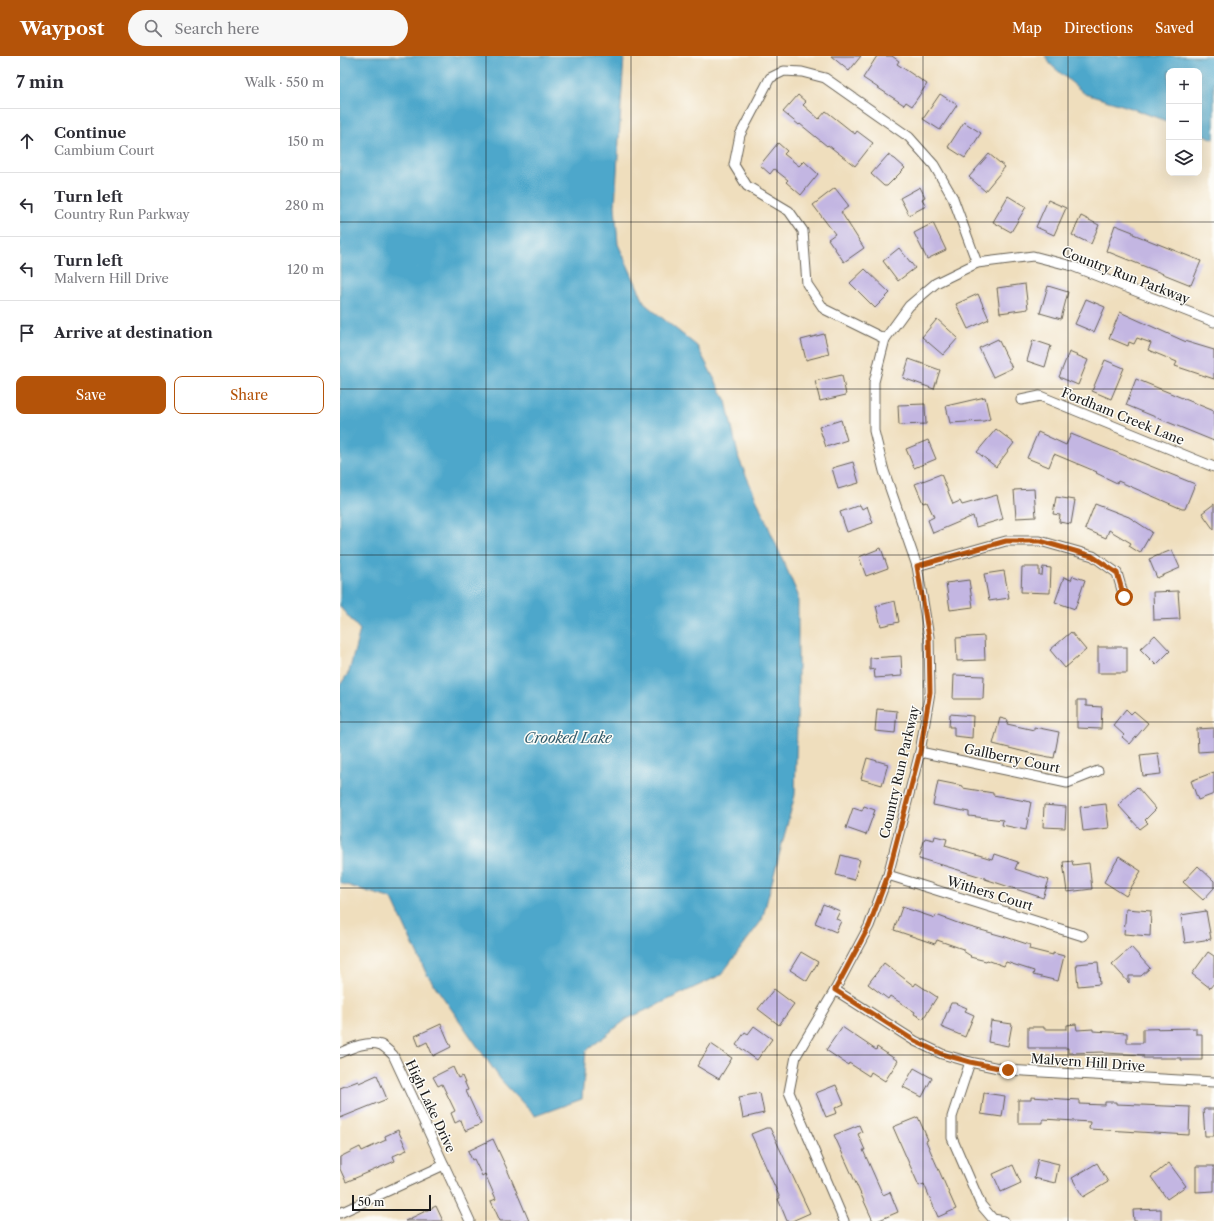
<!DOCTYPE html>
<html lang="en">
<head>
<meta charset="utf-8">
<style>
	:root { --surface:#fff; --page:#f7f7f7; --text:#2b2b33; --muted:#7c7c81; --line:#e1e1e2; --accent:#b45309 }
	body { margin:0; font-family:"Libre Caslon Text",serif; background:var(--page); color:var(--text) }
	.controls { position:absolute; right:12px; top:12px; display:grid; overflow:hidden; border-radius:8px; box-shadow:0 4px 16px #0002 }
	.controls button { width:36px; height:36px; display:grid; place-items:center; padding:0; border:0; border-bottom:1px solid var(--line); background:var(--surface); color:var(--text); font:20px sans-serif }
	.scale { position:absolute; left:12px; bottom:10px; width:79px; box-sizing:border-box; padding-left:4px; border:2px solid #1c1c1c; border-top:0; font-size:11px; line-height:14px; white-space:nowrap; color:#1c1c1c; -webkit-text-stroke:3px #fdfcf7; paint-order:stroke }
	.stop { position:absolute; width:12px; height:12px; margin:-9px; border:3px solid #b45309; border-radius:50%; background:#fff }
	.stop.end { background:#b45309; border-color:#fff; box-shadow:0 1px 4px #0008 }
	.list { margin:0; padding:0; list-style:none }
	h2 { display:flex; justify-content:space-between; align-items:center; height:52px; margin:0; padding:0 16px; font-size:17px }
	h2 small { font-size:13px; font-weight:400; color:var(--muted) }
	.list li { display:grid; grid-template-columns:26px 1fr auto; gap:12px; align-items:center; box-sizing:border-box; height:64px; padding:0 16px; border-top:1px solid var(--line) }
	.list b { display:block; font-size:15px; white-space:nowrap }
	.list p { margin:0; font-size:13px; white-space:nowrap; color:var(--muted) }
	.list em { font-size:13px; font-style:normal; color:var(--muted) }
	.actions { display:flex; gap:8px; padding:12px 16px }
	.actions a { flex:1; padding:9px 0; border:1px solid var(--accent); border-radius:8px; text-align:center; font-size:14px; color:var(--accent) }
	.actions .main { background:var(--accent); color:#fff }
	.icon { flex:none; width:22px; height:22px; fill:none; stroke:currentColor; stroke-width:2; stroke-linecap:round; stroke-linejoin:round }
	.map { position:relative; flex:none; width:874px; height:1165px; overflow:hidden }
	header { display:flex; align-items:center; gap:24px; box-sizing:border-box; height:56px; padding:0 20px; background:var(--accent); color:#fff }
	header strong { font-size:19px }
	nav { display:flex; gap:22px; margin-inline-start:auto; font-size:14px }
	.search { width:280px; height:36px; background:var(--page); display:flex; align-items:center; gap:10px; box-sizing:border-box; padding:0 14px; border-radius:22px; color:var(--muted); font-size:15px }
	main { display:flex }
	aside { flex:1; background:var(--surface) }
	.map>svg:first-child { display:block }
</style>
</head>
<body>
<header>
<strong>Waypost</strong>
<div class="search"><svg class="icon" aria-label="search" viewBox="0 0 24 24"><circle cx="10" cy="10" r="6"/><path d="M15 15l6 6"/></svg>Search here</div>
<nav><a>Map</a><a>Directions</a><a>Saved</a></nav>
</header>
<main>
<aside>
<h2>7 min<small>Walk · 550 m</small></h2>
<ul class="list">
<li><svg class="icon" aria-label="ahead" viewBox="0 0 24 24"><path d="M12 20V5M6 11l6-6 6 6"/></svg><div><b>Continue</b><p>Cambium Court</p></div><em>150 m</em></li>
<li><svg class="icon" aria-label="left" viewBox="0 0 24 24"><path d="M17 20v-9H6M10 6l-5 5 5 5"/></svg><div><b>Turn left</b><p>Country Run Parkway</p></div><em>280 m</em></li>
<li><svg class="icon" aria-label="left" viewBox="0 0 24 24"><path d="M17 20v-9H6M10 6l-5 5 5 5"/></svg><div><b>Turn left</b><p>Malvern Hill Drive</p></div><em>120 m</em></li>
<li><svg class="icon" aria-label="arrive" viewBox="0 0 24 24"><path d="M6 21V4h12l-3 4 3 4H6"/></svg><div><b>Arrive at destination</b></div></li>
</ul>
<div class="actions"><a class="main">Save</a><a>Share</a></div>
</aside>
<div class="map">
<svg width="874" height="1165" viewBox="0 0 874 1165">
	<rect width="100%" height="100%" fill="#fdfcf7"/>
	<filter id="ink" filterUnits="userSpaceOnUse"><feTurbulence type="fractalNoise" baseFrequency=".025" numOctaves="2"/><feDisplacementMap in="SourceGraphic" scale="8" xChannelSelector="R" yChannelSelector="G"/><feConvolveMatrix kernelMatrix="1 2 1 2 8 2 1 2 1" color-interpolation-filters="sRGB"/></filter>
	<filter id="wash" filterUnits="userSpaceOnUse"><feTurbulence type="fractalNoise" baseFrequency=".012" numOctaves="4" result="noise"/><feDisplacementMap in="SourceGraphic" scale="16" xChannelSelector="R" yChannelSelector="G"/><feGaussianBlur stdDeviation="0.9" result="paint"/><feColorMatrix in="noise" values="0 0 0 0 0 0 0 0 0 0 0 0 0 0 0 0 0 1.4 0 .05"/><feComposite in="paint" operator="in"/></filter>
	<g filter="url(#wash)">
		<rect width="100%" height="100%" fill="#efdebd"/>
		<g fill="#4da7cb" stroke="#346274">
			<path d="M0,0H284L275,150L278,188L305,248L357,290L386,345L399,403L458,539V633L455,739L422,864L381,919L287,963L246,995L242,1043L195,1060L161,1024L86,917L52,843L0,827V629L9,616L20,574L0,551Z"/>
			<path d="M705,0H874V83L859,77V15H829V66L785,50L745,38L711,9Z"/>
		</g>
		<g id="blocks">
			<g fill="#c3b6e2">
				<path d="M491,0H521L509,15Z"/>
				<path d="M537,0H552L559,5L557,8L587,28L572,50L566,46L564,49L523,22Z"/>
				<path d="M600,38L617,49L600,74L583,63Z"/>
				<path d="M458,39L466,46L463,49L479,63L486,55L515,78L517,75L533,87L515,110L488,89L487,90L460,68L459,69L443,56Z"/>
				<path d="M624,66L641,77L625,102L608,91Z"/>
				<path d="M438,87L447,95L444,98L459,110L464,105L478,118L461,139L446,126L448,124L434,113L430,118L420,109Z"/>
				<path d="M649,98L665,111L645,135L629,121Z"/>
				<path d="M548,99L555,103L565,112L547,130H544L531,118Z"/>
				<path d="M580,131L585,141L582,143L586,150L569,159L560,142Z"/>
				<path d="M495,132L509,150L501,156L524,192L504,206L488,183L495,178L473,149Z"/>
				<path d="M668,140L686,151L671,176L653,166Z"/>
				<path d="M708,144L726,152L714,179L696,171Z"/>
				<path d="M741,160L759,169L751,188L732,179Z"/>
				<path d="M593,167L606,194L587,203L574,177Z"/>
				<path d="M775,169L793,176V178L861,205L851,229L766,195Z"/>
				<path d="M559,192L575,212L558,225L543,205Z"/>
				<path d="M525,213L550,237L535,252L510,227Z"/>
				<path d="M685,228L688,253L660,257L657,232Z"/>
				<path d="M708,230L728,236L721,263L700,257Z"/>
				<path d="M638,238L649,263L628,273L616,248Z"/>
				<path d="M746,243L765,251L754,276L735,268Z"/>
				<path d="M780,256L844,285L874,294V323L835,310L837,306L808,294L811,287L797,282L794,288L789,286L788,290L769,282Z"/>
				<path d="M597,263L618,282L603,299L582,281Z"/>
				<path d="M484,278L489,298L466,304L461,284Z"/>
				<path d="M658,283L672,312L653,321L639,292Z"/>
				<path d="M693,284L711,290L705,311L687,305Z"/>
				<path d="M729,296L748,304L738,329L719,321Z"/>
				<path d="M569,303L600,314L594,333L563,322Z"/>
				<path d="M765,304L784,312L771,343L752,335Z"/>
				<path d="M502,319L506,339L480,345L475,325Z"/>
				<path d="M796,323L874,355V385L786,349Z"/>
				<path d="M645,341L650,363L644,365L610,367L606,350Z"/>
				<path d="M585,348L586,368L559,369L558,349Z"/>
				<path d="M501,364L507,384L486,391L479,371Z"/>
				<path d="M656,373L674,387L656,411L637,396Z"/>
				<path d="M698,376L726,389L731,378L855,428L845,453H842L778,425L777,427L756,417L757,416L714,398L709,411L687,402Z"/>
				<path d="M588,384L596,403L574,412L566,393Z"/>
				<path d="M513,406L519,427L498,433L492,412Z"/>
				<path d="M601,418L613,448L620,445L622,449L657,439L663,463L636,471L633,460L593,477L588,464L594,461L587,446L583,447L575,428Z"/>
				<path d="M694,433L696,461L676,462L674,434Z"/>
				<path d="M716,441L735,444L731,468L719,466L720,459L713,458Z"/>
				<path d="M755,448L789,461L812,476L800,497L789,490L791,487L769,474L766,482L745,473Z"/>
				<path d="M874,448V474L862,457Z"/>
				<path d="M520,449L522,453L527,450L533,467L507,476L500,456Z"/>
				<path d="M541,492L548,512L526,520L519,501Z"/>
				<path d="M832,494L840,512L817,522L809,503Z"/>
				<path d="M682,511H699V519H702L703,511L711,512L710,537L681,536Z"/>
				<path d="M664,515L669,542L649,545L644,518Z"/>
				<path d="M733,520L745,524L735,553L715,546L724,521L731,524Z"/>
				<path d="M629,524L633,551L610,554L606,527Z"/>
				<path d="M838,535L840,563L814,564L813,536Z"/>
				<path d="M555,545L559,566L541,570L536,550Z"/>
				<path d="M731,576L746,594L725,612L710,594Z"/>
				<path d="M815,579L830,595L816,609L800,593Z"/>
				<path d="M644,580L645,604L617,605L616,582Z"/>
				<rect x="758" y="591" width="29" height="26"/>
				<path d="M561,600L562,620L535,622L534,613L530,614V602Z"/>
				<path d="M614,619L644,620L643,643H613Z"/>
				<path d="M737,644H746V650L762,651L761,673L737,672Z"/>
				<path d="M537,653L557,655L555,677L535,675Z"/>
				<path d="M786,653L791,658L794,655L808,667L790,688L782,681L784,679L773,669Z"/>
				<path d="M610,658L633,660L632,682L614,680V671H609Z"/>
				<path d="M660,662L668,664L667,668L694,674V671L719,676L714,702L689,697L653,688Z"/>
				<path d="M874,672V695L858,696L857,673Z"/>
				<path d="M818,697L821,718L803,720L800,699Z"/>
				<path d="M527,702L548,708L542,729L521,723Z"/>
				<path d="M874,716V738L858,744L851,725Z"/>
				<path d="M598,725L623,730V732L653,737V739L691,746L686,774L662,769L663,764L629,760V756L593,749Z"/>
				<path d="M797,731L816,753L805,764L808,767L800,773L778,749Z"/>
				<path d="M766,748L769,772L743,775L740,751Z"/>
				<path d="M704,749L726,751L725,772L703,771Z"/>
				<path d="M524,750L535,754L526,779L506,772L513,752L522,755Z"/>
				<path d="M595,780L607,783L605,790L652,804L654,798L678,806L675,813L709,824L703,842L645,823V822L579,802L585,782L594,784Z"/>
				<path d="M501,799L520,804L514,824L496,819Z"/>
				<path d="M779,801L801,815L786,840L764,826Z"/>
				<path d="M732,805L733,809L749,807L752,833L727,836L723,806Z"/>
				<path d="M858,810L874,825V832L863,844L843,826Z"/>
				<path d="M483,848L500,855L496,863L501,865L496,876L475,867Z"/>
				<path d="M562,851L595,862L596,859L623,869L666,881L690,889L689,893L713,899V897L724,900L718,925L693,919L694,915L666,906L664,910L647,904L646,905L630,901L631,900L623,895V893L597,884L595,888L554,874Z"/>
				<path d="M786,853L811,855L810,880L784,878Z"/>
				<path d="M866,855L871,883L845,887L841,859Z"/>
				<path d="M791,891L810,912L801,920H789V927L772,908Z"/>
				<path d="M461,896L478,906L467,925L450,914Z"/>
				<path d="M868,896L874,900V927L870,932L852,918Z"/>
				<path d="M758,906L760,928L738,930L736,908Z"/>
				<path d="M544,907L574,930L576,927L597,941L583,963L574,958L575,956L550,940L548,943L528,928Z"/>
				<path d="M434,933L454,948L439,969L418,953Z"/>
				<path d="M611,947H615L627,952L625,955L634,959L625,981L601,971Z"/>
				<path d="M651,965L672,968L668,990L648,986Z"/>
				<path d="M101,968L111,991L93,1000L87,986L79,990L75,980Z"/>
				<path d="M736,968L737,974L753,973V975L787,977V987H803V973L856,972V978H862V1004H841V1002H803V999L764,997V996L728,997V992H688V971H704V973H727V969Z"/>
				<path d="M414,970L432,983L417,1004L396,989L405,976L408,978Z"/>
				<path d="M502,971L536,994L537,991L558,1005L545,1025L531,1016L529,1020L509,1007L508,1009L486,994Z"/>
				<path d="M371,988L392,1002L379,1023L357,1010Z"/>
				<path d="M113,1011L118,1022L122,1020L128,1034L126,1035L141,1068L125,1075L121,1064L115,1067L111,1057L115,1055L102,1028L98,1030L93,1021Z"/>
				<path d="M574,1012L592,1022L582,1041L563,1031Z"/>
				<path d="M37,1019L47,1043L0,1062V1032L18,1025L19,1027Z"/>
				<path d="M496,1029L504,1048L495,1052L497,1057L486,1061L476,1037Z"/>
				<path d="M420,1037L424,1057L403,1062L399,1041Z"/>
				<path d="M644,1037L665,1040L662,1061L641,1058Z"/>
				<path d="M691,1041L739,1044V1048L765,1049V1046H776V1048L850,1051L849,1079L749,1073L750,1066L703,1063V1067H678V1044H691Z"/>
				<path d="M863,1053H874V1080H865Z"/>
				<path d="M578,1061L588,1084L586,1085L616,1153L598,1161L584,1128L579,1130L553,1071Z"/>
				<path d="M519,1069L522,1076L518,1078L525,1094H523L543,1139L550,1136L558,1156L537,1165H533L494,1079Z"/>
				<path d="M426,1072H430L470,1157L452,1165H447L438,1143L440,1142L411,1078Z"/>
				<path d="M58,1074L67,1094L53,1100L55,1105L6,1126L0,1113V1101L20,1091L22,1095L46,1084L45,1080Z"/>
				<path d="M153,1083L167,1113L189,1165H160L151,1145L156,1143L145,1118L142,1120L134,1103L132,1104L128,1095Z"/>
				<path d="M698,1103L719,1108L715,1127L694,1122Z"/>
				<path d="M757,1107L768,1126L743,1141L732,1122Z"/>
				<path d="M829,1107L846,1130L827,1143L811,1121Z"/>
				<path d="M673,1109L681,1127L661,1136L653,1118Z"/>
				<path d="M856,1110H874V1135L856,1136Z"/>
				<path d="M96,1150L103,1165H65Z"/>
				<path d="M821,1153V1165H794L793,1154Z"/>
			</g>
		</g>
	</g>
	<g filter="url(#ink)">
		<use href="#blocks" fill-opacity="0" stroke="#666054" stroke-width="1"/>
		<g fill="none" stroke-linecap="round" stroke-linejoin="round">
			<defs>
				<g id="street">
					<path d="M545,283L484,253L467,228L463,175L449,155L407,130L394,109L400,79L430,22L444,15L462,16L485,22L569,81L594,109L613,142L637,207"/>
					<path d="M681,344L700,340L874,411"/>
					<path d="M577,510L666,485H700L753,500L777,517L784,541"/>
					<path d="M580,696L727,727L758,715"/>
					<path d="M548,819L743,880"/>
					<path d="M495,934L575,985L602,998L630,1006L668,1014L874,1026"/>
					<path d="M0,997C11,992 28,984 41,989C45,991 50,996 53,999L130,1165"/>
					<path d="M630,1006L612,1061V1082L641,1149L653,1163L664,1165"/>
					<path d="M0,1157L104,1109"/>
					<path d="M504,1165L449,1036L456,1000L495,934L529,870L548,819L580,696L590,636L589,581L577,510L544,415L534,375V326L545,283L569,250L596,227L637,207L693,200L732,210L874,266"/>
				</g>
			</defs>
			<use href="#street" stroke="#666054" stroke-width="11"/>
			<use href="#street" stroke="#fff" stroke-width="9"/>
		</g>
	</g>
	<g fill="none" stroke-linecap="round" stroke-linejoin="round" filter="url(#ink)">
		<path stroke="#b45309" stroke-width="5" d="M668,1014L630,1006L602,998L575,985L495,934L529,870L548,819L580,696L590,636L589,581L577,510L666,485H700L752,500L777,517L784,541"/>
	</g>
	<path fill="none" stroke="#1c1c1c" stroke-width="1" stroke-opacity="0.55" d="M146,0V1165M291,0V1165M437,0V1165M583,0V1165M728,0V1165M0,166H874M0,333H874M0,499H874M0,666H874M0,832H874M0,999H874"/>
	<g text-anchor="middle" dominant-baseline="central" stroke-width="3" stroke-linejoin="round" paint-order="stroke">
		<g font-size="13" fill="#1c1c1c" stroke="#fdfcf7">
			<text transform="translate(786 219) rotate(21)">Country Run Parkway</text>
			<text transform="translate(783 360) rotate(22)">Fordham Creek Lane</text>
			<text transform="translate(672 702) rotate(12)">Gallberry Court</text>
			<text transform="translate(559 716) rotate(-77)">Country Run Parkway</text>
			<text transform="translate(650 837) rotate(17)">Withers Court</text>
			<text transform="translate(748 1006) rotate(4)">Malvern Hill Drive</text>
			<text transform="translate(91 1050) rotate(65)">High Lake Drive</text>
		</g>
		<g font-size="14" font-style="italic" fill="#325b6b" stroke="#fdfcf7">
			<text x="228" y="682">Crooked Lake</text>
		</g>
	</g>
</svg>
<div class="controls">
<button>+</button>
<button>−</button>
<button><svg class="icon" aria-label="layers" viewBox="0 0 24 24"><path d="M12 4l9 5-9 5-9-5zM3 14l9 5 9-5"/></svg></button>
</div>
<div class="scale">50 m</div>
<div class="stop" style="left:784px;top:541px"></div>
<div class="stop end" style="left:668px;top:1014px"></div>
</div>
</main>
</body>
</html>
